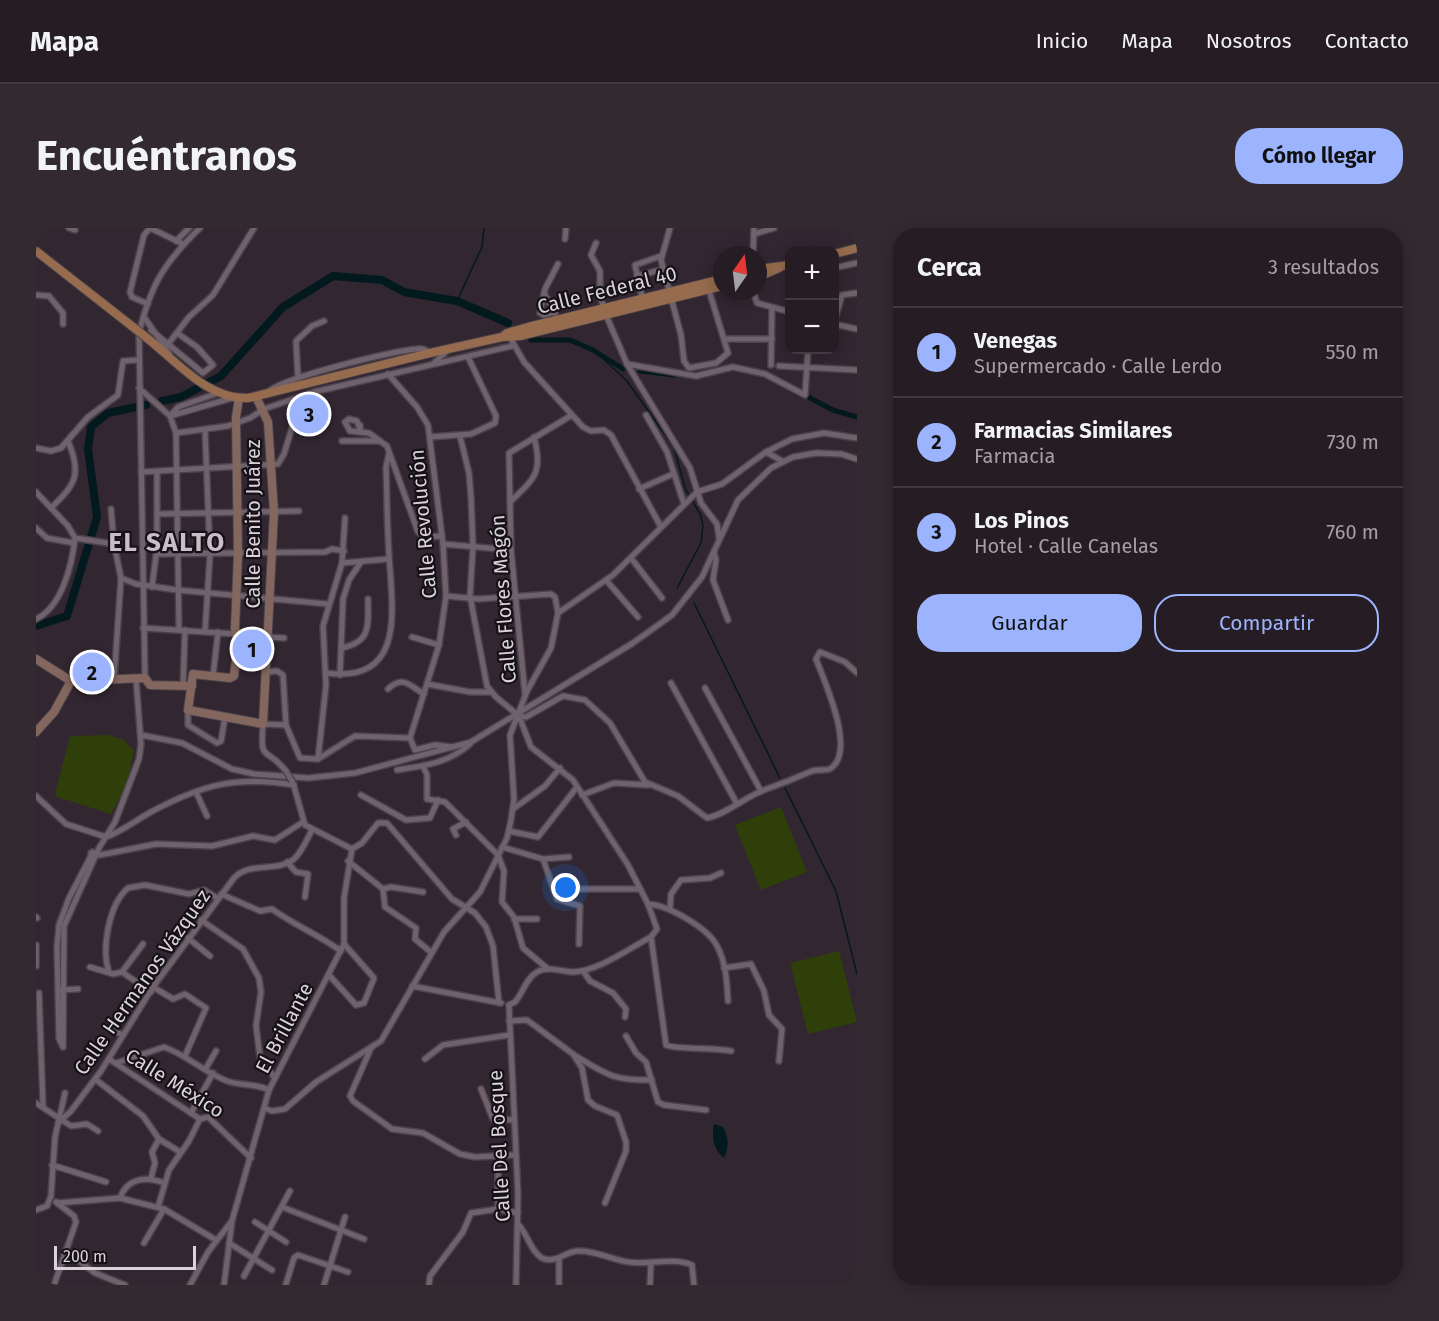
<!DOCTYPE html>
<html lang="es">
<head>
<meta charset="utf-8">
<style>
	:root { --surface:#261c24; --page:#322931; --text:#f1f3f6; --muted:#a4a1a6; --line:#423a41; --accent:#9cb4fd }
	body { margin:0; font-family:"Fira Sans",sans-serif; background:var(--page); color:var(--text) }
	.controls { position:absolute; right:18px; top:18px; display:grid; overflow:hidden; border-radius:12px; box-shadow:0 3px 15px #0003 }
	.controls button { width:54px; height:54px; display:grid; place-items:center; padding:0; border:0; border-bottom:2px solid var(--line); background:var(--surface); color:var(--text); font:30px sans-serif }
	.compass { position:absolute; left:677px; top:18px; width:54px; height:54px; border-radius:50%; background:var(--surface); box-shadow:0 3px 15px #0003; rotate:14deg }
	.scale { position:absolute; left:18px; bottom:15px; width:142px; box-sizing:border-box; padding-left:6px; border:3px solid #dad3d9; border-top:0; font-size:16px; line-height:21px; white-space:nowrap; color:#dad3d9; -webkit-text-stroke:4px #161116; paint-order:stroke }
	.you { position:absolute; left:530px; top:660px; width:21px; height:21px; margin:-15px; border:4px solid #fff; border-radius:50%; background:#1a73e8; box-shadow:0 0 0 9px #1a73e833 }
	.badge { display:grid; place-items:center; width:39px; height:39px; border-radius:50%; background:var(--accent); color:#111; font-size:20px; font-weight:700 }
	.pin { position:absolute; translate:-50% -50%; border:3px solid #fff; box-shadow:0 2px 6px #0006 }
	.list { margin:0; padding:0; list-style:none }
	h2 { display:flex; justify-content:space-between; align-items:center; height:78px; margin:0; padding:0 24px; font-size:26px }
	h2 small { font-size:20px; font-weight:400; color:var(--muted) }
	.list li { display:grid; grid-template-columns:39px 1fr auto; gap:18px; align-items:center; box-sizing:border-box; height:90px; padding:0 24px; border-top:2px solid var(--line) }
	.list b { display:block; font-size:22px; white-space:nowrap }
	.list p { margin:0; font-size:20px; white-space:nowrap; color:var(--muted) }
	.list em { font-size:20px; font-style:normal; color:var(--muted) }
	.actions { display:flex; gap:12px; padding:18px 24px }
	.actions a { flex:1; padding:14px 0; border:2px solid var(--accent); border-radius:24px; text-align:center; font-size:21px; color:var(--accent) }
	.actions .main { background:var(--accent); color:#111 }
	.map { position:relative; flex:none; width:821px; height:1057px; overflow:hidden; border-radius:24px }
	header { display:flex; align-items:center; gap:36px; box-sizing:border-box; height:84px; padding:0 30px; background:var(--surface); border-bottom:2px solid var(--line) }
	header strong { font-size:28px }
	nav { display:flex; gap:33px; margin-inline-start:auto; font-size:21px }
	.intro { display:flex; align-items:center; justify-content:space-between; box-sizing:border-box; height:144px; padding:0 36px }
	h1 { margin:0; font-size:42px }
	.button { padding:15px 27px; border-radius:24px; background:var(--accent); color:#111; font-size:21px; font-weight:700 }
	main { display:flex; gap:36px; padding:0 36px }
	aside { flex:1; background:var(--surface); border-radius:24px; box-shadow:0 3px 15px #0003 }
	.map>svg:first-child { display:block }
</style>
</head>
<body>
<header>
<strong>Mapa</strong>
<nav><a>Inicio</a><a>Mapa</a><a>Nosotros</a><a>Contacto</a></nav>
</header>
<div class="intro"><h1>Encuéntranos</h1><a class="button">Cómo llegar</a></div>
<main>
<div class="map">
<svg width="821" height="1057" viewBox="0 0 821 1057">
	<rect width="100%" height="100%" fill="#322630"/>
	<g fill="#2f3f09">
		<path d="M73,507L88,512L98,523L90,559L75,586L21,569L19,566L34,508Z"/>
		<path d="M745,579L771,644L725,662L699,597Z"/>
		<path d="M803,723L821,794L772,806L754,735Z"/>
	</g>
	<path fill="#02191e" d="M678,896L687,899C693,911 693,918 688,930C678,922 675,909 678,896Z"/>
	<g fill="none" stroke-linecap="round" stroke-linejoin="round">
		<g stroke="#02191e" stroke-width="1.5">
			<path d="M421,73L446,19L448,0"/>
			<path d="M561,125L591,153L638,219L649,260L664,286L667,297L665,315L641,360"/>
			<path d="M658,375L744,550"/>
			<path d="M749,560L800,663L821,746"/>
		</g>
		<g stroke="#02191e" stroke-width="5">
			<path d="M495,112H534L557,122L587,141"/>
			<path d="M604,143L639,147"/>
			<path d="M765,165L797,182L821,189"/>
		</g>
		<g stroke="#02191e" stroke-width="8">
			<path d="M126,173L145,169L185,148L247,79L297,48L346,52L368,64L421,73L472,95"/>
			<path d="M0,398L31,388L61,289L52,221L55,199L72,185L110,177"/>
		</g>
		<defs>
			<g id="street">
				<path d="M33,0L39,2"/>
				<path d="M114,0L147,16"/>
				<path d="M634,0L625,32L645,107L648,133L653,140L680,135L692,125L672,59"/>
				<path d="M718,6L738,0"/>
				<path d="M529,11L530,0"/>
				<path d="M140,13L153,0"/>
				<path d="M560,15L555,27L564,43V68L570,87L591,136L654,240L665,275L681,296L683,309"/>
				<path d="M717,27L718,0"/>
				<path d="M798,40L821,35"/>
				<path d="M601,48L628,41"/>
				<path d="M717,63L721,75L754,84"/>
				<path d="M508,65L519,85"/>
				<path d="M0,67L13,68L27,85V96"/>
				<path d="M607,73L599,37L625,28"/>
				<path d="M112,76L96,69L94,64L108,7L114,0"/>
				<path d="M519,84L508,87L504,85L509,61L522,36"/>
				<path d="M108,89L133,125"/>
				<path d="M798,95L806,67L821,65"/>
				<path d="M798,96L821,101"/>
				<path d="M115,102L167,145L177,137L161,119L141,105"/>
				<path d="M472,106L488,134L547,199L555,203L568,202L575,207L625,299"/>
				<path d="M689,111H736"/>
				<path d="M133,115L153,89L177,67L218,0"/>
				<path d="M398,135L412,122"/>
				<path d="M591,136L660,148L697,139L729,146L769,167L772,122"/>
				<path d="M735,137L736,80"/>
				<path d="M743,138L821,142"/>
				<path d="M352,146L381,179L392,197L407,316L410,368L403,417L374,510L379,522L399,517L417,519"/>
				<path d="M262,150L260,113L276,98L288,93"/>
				<path d="M103,160L134,188L140,205L143,402"/>
				<path d="M233,163C253,148 353,124 381,121C387,120 390,122 394,125"/>
				<path d="M610,187L631,224L648,276"/>
				<path d="M134,188L196,170"/>
				<path d="M134,188L142,179L182,165"/>
				<path d="M324,197L325,204L321,193L313,191L309,194L314,203L333,205L351,218L382,304L390,309L406,308"/>
				<path d="M169,202L174,327L169,403"/>
				<path d="M140,205L192,198L214,190L228,181L278,164L476,118"/>
				<path d="M424,208L433,245L435,269L437,318L434,368L451,458L460,469L483,488L495,519L537,552L592,637L612,676L621,701L615,709C592,721 564,742 538,744C526,744 512,737 501,744C490,750 487,765 479,774L473,777"/>
				<path d="M394,209L435,206L459,195L460,188L432,129"/>
				<path d="M306,213H343"/>
				<path d="M0,220L15,223L25,220L52,189L82,167L87,133L102,132"/>
				<path d="M730,224L746,233"/>
				<path d="M105,244L242,236L248,226L265,170"/>
				<path d="M603,261L637,246"/>
				<path d="M0,264L32,298L39,310L78,316"/>
				<path d="M475,273C500,249 507,244 498,209"/>
				<path d="M15,280C40,256 46,246 32,213"/>
				<path d="M75,281L78,316L85,350L78,452"/>
				<path d="M121,286L263,283"/>
				<path d="M0,300L11,310L38,315"/>
				<path d="M407,316L475,322"/>
				<path d="M678,324L680,332L677,352L692,392"/>
				<path d="M121,326L289,324L296,321L308,323"/>
				<path d="M595,330L626,370"/>
				<path d="M306,335L353,331"/>
				<path d="M85,350L100,356L141,362L292,376"/>
				<path d="M570,352L602,389"/>
				<path d="M116,359L121,320V244"/>
				<path d="M410,368L443,371L515,366L519,369L522,385"/>
				<path d="M0,391C26,379 36,337 39,310"/>
				<path d="M107,400L200,406"/>
				<path d="M232,409L248,410"/>
				<path d="M376,409L403,417"/>
				<path d="M305,420C336,414 332,397 332,371"/>
				<path d="M231,444L241,443L247,447L250,497L264,530L282,531L319,508L374,510"/>
				<path d="M290,445C371,456 356,380 353,326C351,297 351,268 350,239L353,225"/>
				<path d="M304,447L307,371L313,352L325,334"/>
				<path d="M177,448L182,404"/>
				<path d="M109,450L103,105C115,56 128,35 164,0"/>
				<path d="M635,455L701,576"/>
				<path d="M391,456L434,464H454"/>
				<path d="M147,458L149,402"/>
				<path d="M669,460L725,563"/>
				<path d="M352,461C367,447 373,457 388,466"/>
				<path d="M489,466L475,322L473,225L536,187"/>
				<path d="M152,482V497L181,515L185,513L189,489"/>
				<path d="M483,488L490,489L527,468L549,472L574,495L609,554L642,568L671,590C691,586 709,569 728,562C745,556 760,550 776,543C781,541 788,543 794,541C821,524 789,455 780,431L784,424L809,434L821,445"/>
				<path d="M250,497L227,496C224,536 229,517 250,543"/>
				<path d="M105,507L146,515L196,541L218,546L272,550L319,545L435,514L597,415L636,387L666,349L702,272L735,240L757,229L780,225L805,226L821,231"/>
				<path d="M282,531L290,457L287,398L306,335L309,290"/>
				<path d="M387,538L391,547V571L409,574L462,627L468,643L466,674L478,689L487,720L512,741"/>
				<path d="M361,542C388,538 413,535 434,516"/>
				<path d="M257,555L269,597L316,621"/>
				<path d="M160,564L171,588"/>
				<path d="M325,567L370,592L394,590L402,572"/>
				<path d="M546,567L578,555L612,557"/>
				<path d="M0,568L30,596L70,609C85,604 100,592 115,584C167,556 200,548 258,557"/>
				<path d="M477,581L509,558L524,540"/>
				<path d="M473,603L502,609L541,559"/>
				<path d="M420,607L417,601L430,594"/>
				<path d="M466,619L507,631L533,629"/>
				<path d="M316,621L326,615L342,595H351L416,671L439,685L450,699L457,718L463,775"/>
				<path d="M55,625L64,627L120,616L176,618L217,608L239,612L267,594"/>
				<path d="M507,631L521,671L544,678L543,716"/>
				<path d="M312,633L347,661L349,679L380,700L379,711L396,725"/>
				<path d="M251,634L260,644L272,646L269,669"/>
				<path d="M347,661L355,659L387,664"/>
				<path d="M518,661H604"/>
				<path d="M185,666L224,683L236,681C258,697 283,707 305,723"/>
				<path d="M612,676C632,677 672,700 681,718C690,734 691,755 692,773"/>
				<path d="M634,680L635,666L645,652L674,650L685,645"/>
				<path d="M0,689L1,690"/>
				<path d="M478,691H501"/>
				<path d="M165,692L207,721L223,750L225,764L220,798L224,829L238,849"/>
				<path d="M615,709L630,817C635,821 681,820 695,823"/>
				<path d="M152,710L174,728"/>
				<path d="M0,717V738"/>
				<path d="M54,739L77,746L86,744L115,764"/>
				<path d="M688,740L715,736L728,763L733,787L746,801L743,833"/>
				<path d="M547,743L554,753L577,765L590,781L589,789"/>
				<path d="M73,744C65,721 73,676 92,660L109,657L153,666L168,662L181,670"/>
				<path d="M86,744L107,716"/>
				<path d="M293,747L320,777L328,775L338,750L308,716"/>
				<path d="M376,758L465,775"/>
				<path d="M117,759L137,771L149,766L170,780L149,828"/>
				<path d="M25,762L42,761"/>
				<path d="M3,765L7,878"/>
				<path d="M473,777L482,966L480,1057"/>
				<path d="M473,793L491,792L537,826L546,840L552,872L559,878L581,887L590,914V923L569,975"/>
				<path d="M73,801L87,807"/>
				<path d="M590,808L600,825L610,834L622,874L628,877L670,882"/>
				<path d="M27,819L28,698L63,620L79,594L103,531L105,516L100,451"/>
				<path d="M27,819L23,811L21,719L23,697L33,670L57,624"/>
				<path d="M335,820L314,868L317,873L356,901L387,905L424,926L439,929L479,927"/>
				<path d="M538,827C570,846 577,853 616,852"/>
				<path d="M73,831L164,891L172,889L215,930"/>
				<path d="M389,831L407,817L473,807"/>
				<path d="M80,835L128,819C151,827 169,845 191,853C205,858 219,855 233,862"/>
				<path d="M170,840L180,823"/>
				<path d="M59,851L107,888L123,911L144,924"/>
				<path d="M445,861L457,891L477,892"/>
				<path d="M0,875L35,898L51,896L62,903"/>
				<path d="M228,880L236,883L249,881L280,854L345,813L408,704L444,664L471,610L475,592L478,571L474,507L491,463L515,420L522,385L577,347L661,264L686,256L730,224L756,211L788,205L821,210"/>
				<path d="M155,885L177,845"/>
				<path d="M22,895L35,883L65,843L117,759L198,650C213,633 241,645 258,631C266,624 271,611 276,602"/>
				<path d="M16,937L70,954"/>
				<path d="M115,950L119,935L116,924L123,911"/>
				<path d="M84,970C91,950 110,948 128,955"/>
				<path d="M21,975L84,970L128,981L180,1012"/>
				<path d="M122,979L133,942L153,913L164,891"/>
				<path d="M246,979L328,1011"/>
				<path d="M462,981V928"/>
				<path d="M0,982L11,978L15,968L19,909L29,865"/>
				<path d="M219,994L250,1014"/>
				<path d="M482,996C491,1005 495,1024 506,1030C519,1036 529,1024 541,1023C558,1022 572,1030 587,1033C610,1039 634,1028 656,1037L658,1057"/>
				<path d="M108,1015L128,981"/>
				<path d="M193,1015L236,1042"/>
				<path d="M30,1023L59,1045L89,1057"/>
				<path d="M523,1030V1057"/>
				<path d="M208,1048L254,963"/>
				<path d="M250,1056L258,1030L262,1027L312,1044"/>
				<path d="M18,1057L40,994L38,988L20,974"/>
				<path d="M154,1057L172,1024L195,994"/>
				<path d="M188,1057L196,993L233,862L308,716V670L316,621"/>
				<path d="M288,1057L309,989"/>
				<path d="M393,1057L394,1048L427,1004L435,985L462,981L482,985"/>
				<path d="M614,1057L615,1034"/>
			</g>
			<g id="secondary">
				<path d="M203,170L200,189L202,326L199,400L202,415L198,448L194,450L157,446L152,482L227,496L238,284L232,194L220,169"/>
				<path d="M200,406L232,409"/>
				<path d="M0,431L35,453L109,450L114,457L156,458"/>
				<path d="M0,504L18,484L35,453"/>
			</g>
			<g id="primary">
				<path d="M0,23L97,99"/>
				<path d="M798,26L821,20"/>
				<path d="M722,41L754,37"/>
				<path d="M722,49L743,40"/>
				<path d="M466,109L471,105L492,99L686,51"/>
				<path d="M111,110C140,133 172,172 212,170L394,125L466,109L484,108L686,58"/>
			</g>
		</defs>
		<use href="#street" stroke="#4b424a" stroke-width="8"/>
		<use href="#secondary" stroke="#4b424a" stroke-width="10"/>
		<use href="#primary" stroke="#4b424a" stroke-width="10"/>
		<use href="#street" stroke="#6f626d" stroke-width="5"/>
		<use href="#secondary" stroke="#83675e" stroke-width="8"/>
		<use href="#primary" stroke="#976c4e" stroke-width="8"/>
		<defs>
			<path id="street-bridge" d="M250,543L256,553"/>
			<path id="primary-bridge" d="M97,99L111,110"/>
		</defs>
		<use href="#street-bridge" stroke="#4b424a" stroke-width="8" stroke-linecap="butt"/>
		<use href="#primary-bridge" stroke="#4b424a" stroke-width="10" stroke-linecap="butt"/>
		<use href="#street-bridge" stroke="#6f626d" stroke-width="5"/>
		<use href="#primary-bridge" stroke="#976c4e" stroke-width="8"/>
	</g>
	<g text-anchor="middle" dominant-baseline="central" stroke-width="4.5" stroke-linejoin="round" paint-order="stroke">
		<g font-size="20" fill="#dad3d9" stroke="#161116">
			<text transform="translate(571 62) rotate(-14)">Calle Federal 40</text>
			<text transform="translate(217 296) rotate(-90)">Calle Benito Juárez</text>
			<text transform="translate(387 296) rotate(-95)">Calle Revolución</text>
			<text transform="translate(467 371) rotate(-94)">Calle Flores Magón</text>
			<text transform="translate(106 754) rotate(-55)">Calle Hermanos Vázquez</text>
			<text transform="translate(248 800) rotate(-62)">El Brillante</text>
			<text transform="translate(139 855) rotate(32)">Calle México</text>
			<text transform="translate(463 918) rotate(-93)">Calle Del Bosque</text>
		</g>
		<g font-size="26" font-weight="bold" letter-spacing="1.5" fill="#cbbcc9" stroke="#161116">
			<text x="131" y="314">EL SALTO</text>
		</g>
	</g>
</svg>
<div class="controls">
<button>+</button>
<button>−</button>
</div>
<svg class="compass" viewBox="-18 -18 36 36"><path d="M0-13l5 13h-10z" fill="#e53935"/><path d="M0 13l5-13h-10z" fill="#a4a1a6"/></svg>
<div class="scale">200 m</div>
<div class="you"></div>
<div class="pin badge" style="left:216px;top:421px">1</div>
<div class="pin badge" style="left:56px;top:444px">2</div>
<div class="pin badge" style="left:273px;top:186px">3</div>
</div>
<aside>
<h2>Cerca<small>3 resultados</small></h2>
<ul class="list">
<li><span class="badge">1</span><div><b>Venegas</b><p>Supermercado · Calle Lerdo</p></div><em>550 m</em></li>
<li><span class="badge">2</span><div><b>Farmacias Similares</b><p>Farmacia</p></div><em>730 m</em></li>
<li><span class="badge">3</span><div><b>Los Pinos</b><p>Hotel · Calle Canelas</p></div><em>760 m</em></li>
</ul>
<div class="actions"><a class="main">Guardar</a><a>Compartir</a></div>
</aside>
</main>
</body>
</html>
